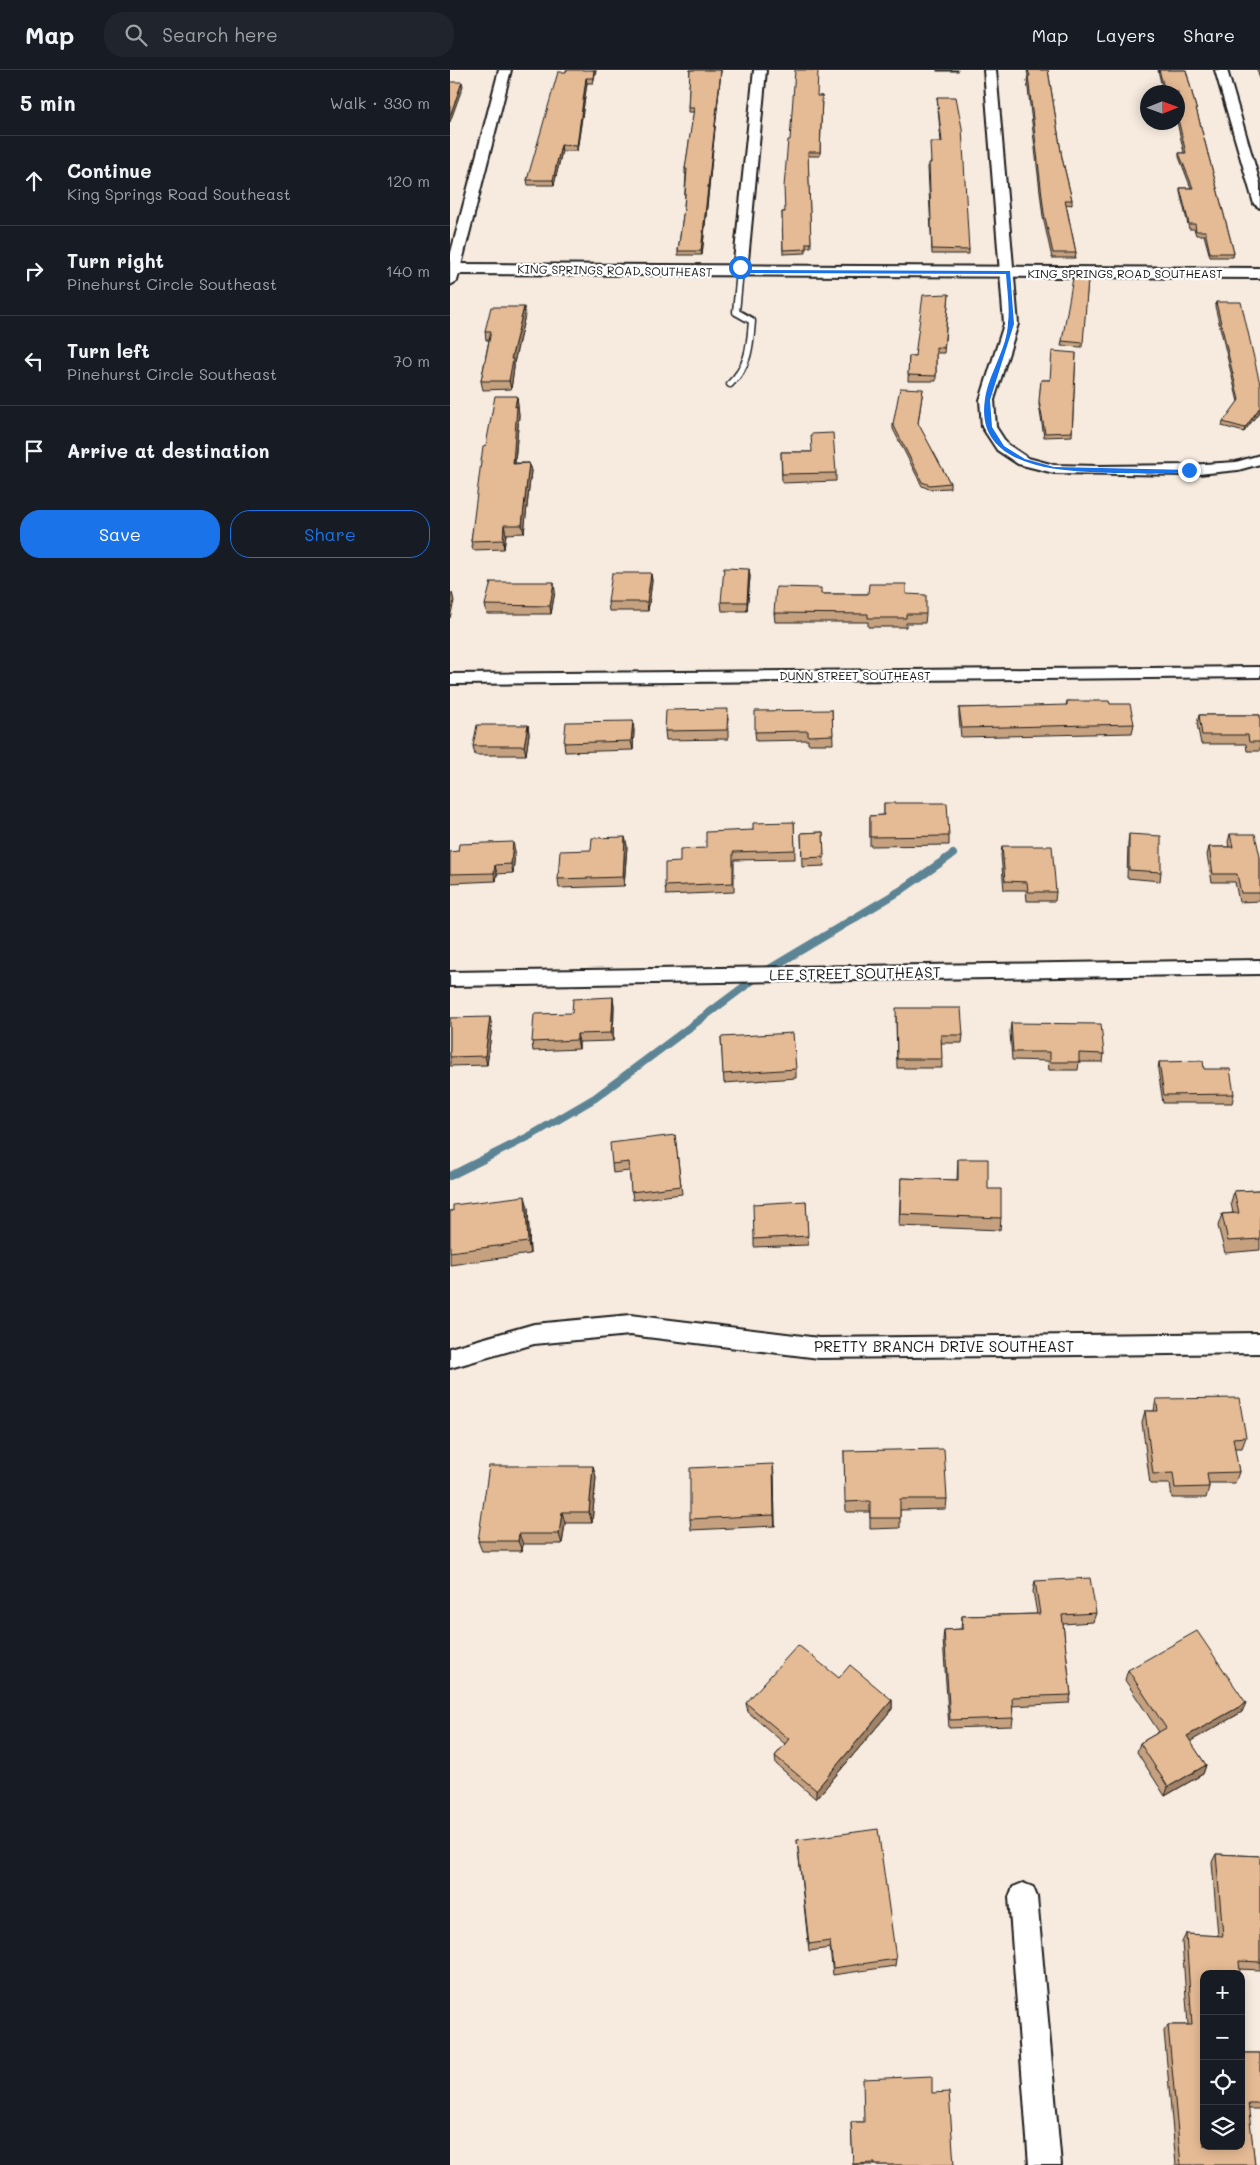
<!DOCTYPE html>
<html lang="en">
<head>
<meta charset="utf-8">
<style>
	:root { --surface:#171b24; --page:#20242c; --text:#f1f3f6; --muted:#9ea1a6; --line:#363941; --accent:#1a73e8 }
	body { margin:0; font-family:Mali,sans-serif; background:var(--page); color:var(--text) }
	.controls { position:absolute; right:15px; bottom:15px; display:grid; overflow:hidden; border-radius:10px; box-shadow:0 2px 12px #0003 }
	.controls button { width:45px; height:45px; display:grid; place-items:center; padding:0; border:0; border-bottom:1px solid var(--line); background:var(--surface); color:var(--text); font:25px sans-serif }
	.compass { position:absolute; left:690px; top:15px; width:45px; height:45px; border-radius:50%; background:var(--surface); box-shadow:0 2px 12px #0003; rotate:89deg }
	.stop { position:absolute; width:15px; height:15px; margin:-11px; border:4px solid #1a73e8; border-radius:50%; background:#fff }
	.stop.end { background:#1a73e8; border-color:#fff; box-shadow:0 1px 5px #0008 }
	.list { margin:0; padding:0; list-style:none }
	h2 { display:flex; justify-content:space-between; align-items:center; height:65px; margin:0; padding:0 20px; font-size:21px }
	h2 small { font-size:16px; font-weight:400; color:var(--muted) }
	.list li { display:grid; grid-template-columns:32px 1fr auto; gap:15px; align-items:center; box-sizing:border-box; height:90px; padding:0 20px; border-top:1px solid var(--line) }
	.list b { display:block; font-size:19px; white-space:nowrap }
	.list p { margin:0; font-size:16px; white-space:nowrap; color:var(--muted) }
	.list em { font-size:16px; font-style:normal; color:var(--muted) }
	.actions { display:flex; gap:10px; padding:15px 20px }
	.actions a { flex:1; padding:11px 0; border:1px solid var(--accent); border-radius:20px; text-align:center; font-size:18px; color:var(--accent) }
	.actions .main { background:var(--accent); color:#fff }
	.icon { flex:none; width:28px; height:28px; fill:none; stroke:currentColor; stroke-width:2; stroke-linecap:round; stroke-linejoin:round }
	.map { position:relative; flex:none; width:810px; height:2095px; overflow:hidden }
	header { display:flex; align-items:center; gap:30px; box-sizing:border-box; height:70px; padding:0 25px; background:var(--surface); border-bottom:1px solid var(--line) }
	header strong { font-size:24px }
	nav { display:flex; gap:28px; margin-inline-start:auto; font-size:18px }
	.search { width:350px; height:45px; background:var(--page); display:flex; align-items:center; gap:12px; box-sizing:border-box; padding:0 18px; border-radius:20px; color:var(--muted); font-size:19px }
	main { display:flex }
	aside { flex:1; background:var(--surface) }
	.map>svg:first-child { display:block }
</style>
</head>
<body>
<header>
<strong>Map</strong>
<div class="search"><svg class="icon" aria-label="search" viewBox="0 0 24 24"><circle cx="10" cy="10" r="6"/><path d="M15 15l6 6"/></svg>Search here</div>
<nav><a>Map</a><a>Layers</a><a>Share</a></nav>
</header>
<main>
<aside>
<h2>5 min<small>Walk · 330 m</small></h2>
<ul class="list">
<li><svg class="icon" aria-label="ahead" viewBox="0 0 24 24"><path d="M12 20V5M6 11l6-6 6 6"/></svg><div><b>Continue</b><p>King Springs Road Southeast</p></div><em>120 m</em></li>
<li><svg class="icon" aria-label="right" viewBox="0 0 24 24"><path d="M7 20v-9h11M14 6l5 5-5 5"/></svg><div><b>Turn right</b><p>Pinehurst Circle Southeast</p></div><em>140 m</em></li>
<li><svg class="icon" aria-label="left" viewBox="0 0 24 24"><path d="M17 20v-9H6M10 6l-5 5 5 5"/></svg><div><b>Turn left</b><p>Pinehurst Circle Southeast</p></div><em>70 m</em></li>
<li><svg class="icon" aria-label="arrive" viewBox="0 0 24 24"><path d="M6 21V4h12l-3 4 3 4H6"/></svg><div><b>Arrive at destination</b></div></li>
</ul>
<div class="actions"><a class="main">Save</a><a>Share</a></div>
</aside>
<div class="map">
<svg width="810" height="2095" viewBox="0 0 810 2095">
	<rect width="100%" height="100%" fill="#f7ebdf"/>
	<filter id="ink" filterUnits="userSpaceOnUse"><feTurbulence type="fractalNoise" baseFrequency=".02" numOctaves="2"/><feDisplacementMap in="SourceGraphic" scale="10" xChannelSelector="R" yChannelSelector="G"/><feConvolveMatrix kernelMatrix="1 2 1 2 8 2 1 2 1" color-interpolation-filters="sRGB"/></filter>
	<g filter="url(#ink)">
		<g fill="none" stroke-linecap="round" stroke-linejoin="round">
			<path stroke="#5b8495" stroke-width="8" d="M0,1106L80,1066L145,1028L311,904L450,821L503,784"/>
			<defs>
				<path id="service" d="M280,314C299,296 300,276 302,251L286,242L290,201"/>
				<g id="minor">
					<path d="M49,0H61L7,211L0,215V186Z"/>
					<path d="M304,0H316L297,201L290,205L283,201Z"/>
					<path d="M534,0H546L568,254L544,330L546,357L557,374L578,388L604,395L648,396L739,395L786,392L810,385V394L788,400L739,405L604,403L568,394L547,380L532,357L530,330L554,254Z"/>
					<path d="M765,0H777L810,113V138L804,134Z"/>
					<path d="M810,597V607L0,614V604Z"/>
					<path d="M810,890V904L0,916V902Z"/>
					<path d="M180,1245L369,1268L810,1263V1283L369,1288L180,1265L84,1274L0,1298V1278L84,1254Z"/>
					<path d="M573,1813L583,1817L587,1827L611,2095H579L559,1827L563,1817Z"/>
				</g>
				<path id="tertiary" d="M0,194L810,198V208L0,204Z"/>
			</defs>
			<use href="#service" stroke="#1c1c1c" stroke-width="9"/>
			<use href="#minor" stroke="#1c1c1c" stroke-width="4"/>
			<use href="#tertiary" stroke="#1c1c1c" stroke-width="4"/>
			<use href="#service" stroke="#fff" stroke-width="6"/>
			<use href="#minor" fill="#fff" fill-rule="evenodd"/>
			<use href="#tertiary" fill="#fff" fill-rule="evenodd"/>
		</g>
		<g fill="#c5a180" stroke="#1c1c1c">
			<path d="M146,0L143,13H137L127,81H112L104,115H78L77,110L116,2Z"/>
			<path d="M240,0H271L252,185H228V181L234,138L236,104H235V99L244,42H238Z"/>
			<rect x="487" y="0" width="21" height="1"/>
			<path d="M577,0H598L612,88L622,130V135L616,134L626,183L625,188H602L593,147L577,10L578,6Z"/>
			<path d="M708,0H736L784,183L783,187H760L754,165H746L744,159H739L730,122V118H741L729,87V83H734L727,52L728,22H713Z"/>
			<path d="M807,0H810V9Z"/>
			<path d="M368,26H372L370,86H358L361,177H356V183L333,184L332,142H335Z"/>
			<path d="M487,27L519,180V184H482L478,97L491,72Z"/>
			<path d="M638,210L632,277L611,276L612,271Z"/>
			<path d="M499,224L494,283H486V311H458L459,286H465Z"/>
			<path d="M766,232L810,314L794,362L772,356L773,352L788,332L765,236Z"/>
			<path d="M75,245L64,293V298L61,319L33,320L31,311L39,270H36L35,261Z"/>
			<path d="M626,283L622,366L594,367L589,335L591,310H600Z"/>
			<path d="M473,319L468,354L500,413V418L479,419L472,416L443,359V354Z"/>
			<path d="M67,326L69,345L65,393H79L81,401L74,463L56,464L54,479L23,480L21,471L36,375Z"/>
			<path d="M331,382H361L386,403V411L332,413Z"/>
			<path d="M299,499L300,507L297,541H272L271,532Z"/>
			<path d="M201,503L202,511L198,541H159L158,532Z"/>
			<path d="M105,521L101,544H37L35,535Z"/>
			<path d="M371,524H456L476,544L475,553H456V557H418V552H325L324,543Z"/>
			<path d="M617,631L660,634L684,654L682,663L511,667L509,647V638L616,636Z"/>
			<path d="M382,640L383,674H358V670L306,671L305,662Z"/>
			<path d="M749,645H810V681H797L796,674H751L747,654Z"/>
			<path d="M278,648V669L216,670L215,661Z"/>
			<path d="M78,655L79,664L76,685H25L23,676Z"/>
			<path d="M184,660L183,680L115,682L114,673Z"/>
			<path d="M434,733L499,766V775L420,776V746L434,745Z"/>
			<path d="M344,752L345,789L284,790V822L216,825L215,816L230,792L256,778L303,760Z"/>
			<path d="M373,762L374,796L352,797L351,763Z"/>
			<path d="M679,764L711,802L710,811L677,808L678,773Z"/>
			<path d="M780,764L810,787V831L789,832L785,812H762L757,785L759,777H779L778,772Z"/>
			<path d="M175,767L177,776L174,816L109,818L108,809L141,780Z"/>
			<path d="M552,776L606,822L605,831H577L576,820H554L551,785Z"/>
			<path d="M65,781L63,803L47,804L46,811L0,813V782Z"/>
			<path d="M163,927L164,936L163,971L129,972V979L83,981L82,972L122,943Z"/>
			<path d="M446,946L513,965L512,973H491L492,998H447Z"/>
			<path d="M0,948L42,956L37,995L0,996Z"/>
			<path d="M561,953L654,984L653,992H629L628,1000H599L598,991L562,990L560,962Z"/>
			<path d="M271,967L346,999V1008L274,1013Z"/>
			<path d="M709,992L754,999L784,1024L782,1033H713L708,1000Z"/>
			<path d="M225,1065L232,1124L183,1130L179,1101L163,1103L162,1094Z"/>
			<path d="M508,1089L538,1119L551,1148L550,1160L449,1156L451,1108L507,1110Z"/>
			<path d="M810,1120V1180L775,1183L768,1156L772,1144L783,1143L781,1133L784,1121Z"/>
			<path d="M356,1131L358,1175L304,1177V1169Z"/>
			<path d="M78,1138L80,1184L0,1195V1141Z"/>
			<path d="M706,1329L796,1367L792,1378H784L789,1402L785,1413H759V1417L756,1428H722L720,1414H700L692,1352L695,1341H704Z"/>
			<path d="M394,1381L497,1429L496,1439L450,1440V1458L420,1459V1442H396Z"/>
			<path d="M143,1396L146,1407L142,1453H115L112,1474H73L72,1481H32L28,1471Z"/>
			<path d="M324,1405L325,1456L241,1460L240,1449Z"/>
			<path d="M585,1511L646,1543L643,1552L613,1554L621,1625L619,1633L562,1636L563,1648L562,1656L499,1658L493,1569L494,1560L511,1559L512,1546L587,1544L583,1521Z"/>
			<path d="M678,1600L792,1642L740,1671L756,1695L753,1704L715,1726L687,1682L690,1673L709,1662L675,1610Z"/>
			<path d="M389,1608L442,1630V1639L366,1729L326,1694L325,1686L335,1674L298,1642L296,1633Z"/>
			<path d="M347,1770L446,1889L445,1896L383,1905L380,1878L359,1881Z"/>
			<path d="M766,1784L810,1786V1900L789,1899L754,1904V2076L791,1983H810V2039H798L805,2095H726L714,1961L718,1955H738L732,1872L736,1864L768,1866L762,1792Z"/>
			<path d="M482,2023L504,2095H403L401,2052H414Z"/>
		</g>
		<g fill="#a08368" stroke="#1c1c1c">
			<path d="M144,0H146L143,13V8Z"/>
			<path d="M271,0L252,185L251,181Z"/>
			<path d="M136,8L137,13L127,81V76Z"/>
			<path d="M12,12L13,16L0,52V46Z"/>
			<path d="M111,75L112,81L104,115L103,110Z"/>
			<path d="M74,237L75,245L64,293V298L61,319L59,311L61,289Z"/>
			<path d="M67,326L69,345L64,402L63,394L65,337Z"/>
			<path d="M810,337V341L794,362L795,358Z"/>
			<path d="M79,393L81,401L74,463L72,455Z"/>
			<path d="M54,455L56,464L54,479L53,470Z"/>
			<path d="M299,499L300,507L297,541V532Z"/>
			<path d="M201,503L202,511L198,541L197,532Z"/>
			<path d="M104,512L105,521L101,544L100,536Z"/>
			<path d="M2,522L4,531L0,548V531Z"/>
			<path d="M183,651L184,660L183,680L181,671Z"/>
			<path d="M78,655L79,664L76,685L74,676Z"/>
			<path d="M175,767L177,776L174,816L173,807Z"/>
			<path d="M63,772L65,781L63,803L61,794Z"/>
			<path d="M45,795L47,804L46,811L44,803Z"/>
			<path d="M163,927L164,936L163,971L161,963Z"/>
			<path d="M40,947L42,956L37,995L35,986Z"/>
			<path d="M127,964L129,972V979L127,970Z"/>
			<path d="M75,1126L78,1138L80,1184L78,1172Z"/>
			<path d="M323,1394L324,1405L325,1456L324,1445Z"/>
			<path d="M143,1396L146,1407L142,1453L139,1442Z"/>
			<path d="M112,1442L115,1453L112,1474L109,1464Z"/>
			<path d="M69,1464L73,1474L72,1481L68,1471Z"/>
			<path d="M442,1630V1639L366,1729V1720Z"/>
			<path d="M796,1633L792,1642L734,1675L737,1666Z"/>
			<path d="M756,1695L753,1704L715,1726L718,1717Z"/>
		</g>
		<g fill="#e5bb95" stroke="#1c1c1c">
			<path d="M116,0H144L143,8H136L127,76L111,75L103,110H77L108,2H116Z"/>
			<path d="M240,0H271L251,181H228L234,138L237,99H235L244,38H238Z"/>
			<path d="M345,0H368L367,26H372L370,82H358L361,173H356V179L333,180L332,142H335L334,117L338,70H340Z"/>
			<path d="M578,0H598L612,88L622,130H615L626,183H603L594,143L578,6H580Z"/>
			<path d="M709,0H736L784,183H760L755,161H746L745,154H739L730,118H743L729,83H736L728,49V22H718L717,21H715Z"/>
			<path d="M0,12H12L0,46Z"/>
			<path d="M487,27H506L512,58L519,180L482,179L479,93H481L480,72H492Z"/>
			<path d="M623,208L638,210L633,273L612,271Z"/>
			<path d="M499,224L494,278L486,277V306L458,305L459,286H465L473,225Z"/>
			<path d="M766,232H791L810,314V337L795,358L773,352L789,330Z"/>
			<path d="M41,237H74L61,289H63L59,311H31L41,261H35Z"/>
			<path d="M602,281L626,283L622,362L595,363L589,331L591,310H600Z"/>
			<path d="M450,318L473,319L468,353L500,413L480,415L472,412L443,354Z"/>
			<path d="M45,326H67L65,337L67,336L63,394L79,393L72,455H54L53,470L21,471L33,376L36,375Z"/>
			<path d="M383,363L386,403L332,404L331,382H362L361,364Z"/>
			<path d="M274,498L299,499L297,532H271Z"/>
			<path d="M162,503H201L197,532H158Z"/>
			<path d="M41,512H104L100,536L35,535Z"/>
			<path d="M419,514H456V524L476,525V544H456V548H418V544L324,543L326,517L371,518V524H418Z"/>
			<path d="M617,631H659L660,634H680L684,654L512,658L509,638L617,635Z"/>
			<path d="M278,639L277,660L215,661L216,640Z"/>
			<path d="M382,640L383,665L358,666V661L305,662V641Z"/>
			<path d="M749,645H810V672H799L798,665H752Z"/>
			<path d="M183,651L181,671L114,673L116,652Z"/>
			<path d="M27,655H78L74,676H23Z"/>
			<path d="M434,733H497L499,766L420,767V746L434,745Z"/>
			<path d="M344,752L345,780L283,782V813L215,816V793L230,792V779L256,778V762L303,760V753Z"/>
			<path d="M373,762L374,787L352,788L351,763Z"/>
			<path d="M679,764L711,766V802L679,800Z"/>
			<path d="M780,764H805L810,787V823H791L787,804H763L759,777H783Z"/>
			<path d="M175,767L173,807L108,809L110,781L141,780L142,768Z"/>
			<path d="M63,772L61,794L45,795L44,803L0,804V782L8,781L9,774Z"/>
			<path d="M552,776H602L606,822H578L577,812L555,811Z"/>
			<path d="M163,927L161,963L127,964V970L82,972L84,944L122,943L123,929Z"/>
			<path d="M446,938H511L513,965H491L492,989H447Z"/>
			<path d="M40,947L35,986L0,987V948Z"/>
			<path d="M561,953L651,954L654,984L629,983V992H600V982H563Z"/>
			<path d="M343,963L346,999L273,1004L271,967Z"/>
			<path d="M753,991L754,999H780L784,1024L714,1025L709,992Z"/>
			<path d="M225,1065L231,1116L181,1122L179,1092L162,1094L160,1073Z"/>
			<path d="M508,1089H538V1119H551V1148L450,1144L451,1108L508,1110Z"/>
			<path d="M810,1120V1169L778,1171L772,1144L789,1143L784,1121Z"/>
			<path d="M75,1126L78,1172L0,1182V1141H3V1135Z"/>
			<path d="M356,1131L358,1166L304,1169L303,1134Z"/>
			<path d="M789,1328L796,1367L783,1368L789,1402L757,1403L759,1417L725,1418L723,1403L703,1404L695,1341H708L706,1329Z"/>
			<path d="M494,1379L497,1429H450V1448H420V1431L395,1432L394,1381Z"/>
			<path d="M323,1394L324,1445L240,1449V1398Z"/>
			<path d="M39,1396H143L139,1442H112L109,1464H69L68,1471H28Z"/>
			<path d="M640,1508L646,1543L612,1545L621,1625L562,1627L563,1648L500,1650L494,1560L513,1559L512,1546L590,1544L585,1511Z"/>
			<path d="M747,1561L796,1633L737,1666L756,1695L718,1717L690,1673L716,1658L678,1600Z"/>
			<path d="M348,1575L389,1608L400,1595L442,1630L366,1720L325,1686L339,1669L296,1633Z"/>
			<path d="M428,1759L446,1889L383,1898L380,1871L359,1874L347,1770Z"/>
			<path d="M766,1784L810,1786V1892L789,1891L790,1904H754V2076H791V1983H810V2033H798L805,2095H731L718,1955H742L736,1864L773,1866Z"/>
			<path d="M482,2006V2023L499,2022L504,2095H425V2093L403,2094L401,2052H414L413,2009Z"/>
		</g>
	</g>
	<path fill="#1a73e8" d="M290,195L292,200L560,201L564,254L540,330L542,357L554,376L575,389L604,397L742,400C732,406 656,403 640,402C596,400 525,392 535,329C539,303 557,279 558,253C560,237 557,220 556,204L290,203L287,202Z"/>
	<g text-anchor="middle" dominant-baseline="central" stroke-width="4.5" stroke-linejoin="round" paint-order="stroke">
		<g font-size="12" fill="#1c1c1c" stroke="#fff">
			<text transform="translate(165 200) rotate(1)">KING SPRINGS ROAD SOUTHEAST</text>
			<text x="675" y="203">KING SPRINGS ROAD SOUTHEAST</text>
			<text x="405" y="605">DUNN STREET SOUTHEAST</text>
		</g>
		<g font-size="15" fill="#1c1c1c" stroke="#fff">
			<text transform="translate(405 903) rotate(-1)">LEE STREET SOUTHEAST</text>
			<text x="494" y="1276">PRETTY BRANCH DRIVE SOUTHEAST</text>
		</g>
	</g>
</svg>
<div class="controls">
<button>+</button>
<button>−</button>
<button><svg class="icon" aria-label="locate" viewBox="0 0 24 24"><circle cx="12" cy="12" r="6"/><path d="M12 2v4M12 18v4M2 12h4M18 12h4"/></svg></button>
<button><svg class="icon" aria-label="layers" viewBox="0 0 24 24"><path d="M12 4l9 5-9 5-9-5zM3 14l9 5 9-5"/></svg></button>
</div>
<svg class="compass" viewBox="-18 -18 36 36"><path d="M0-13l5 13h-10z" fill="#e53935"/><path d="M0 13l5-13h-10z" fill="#9ea1a6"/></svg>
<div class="stop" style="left:290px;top:197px"></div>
<div class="stop end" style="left:739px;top:400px"></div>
</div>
</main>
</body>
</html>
